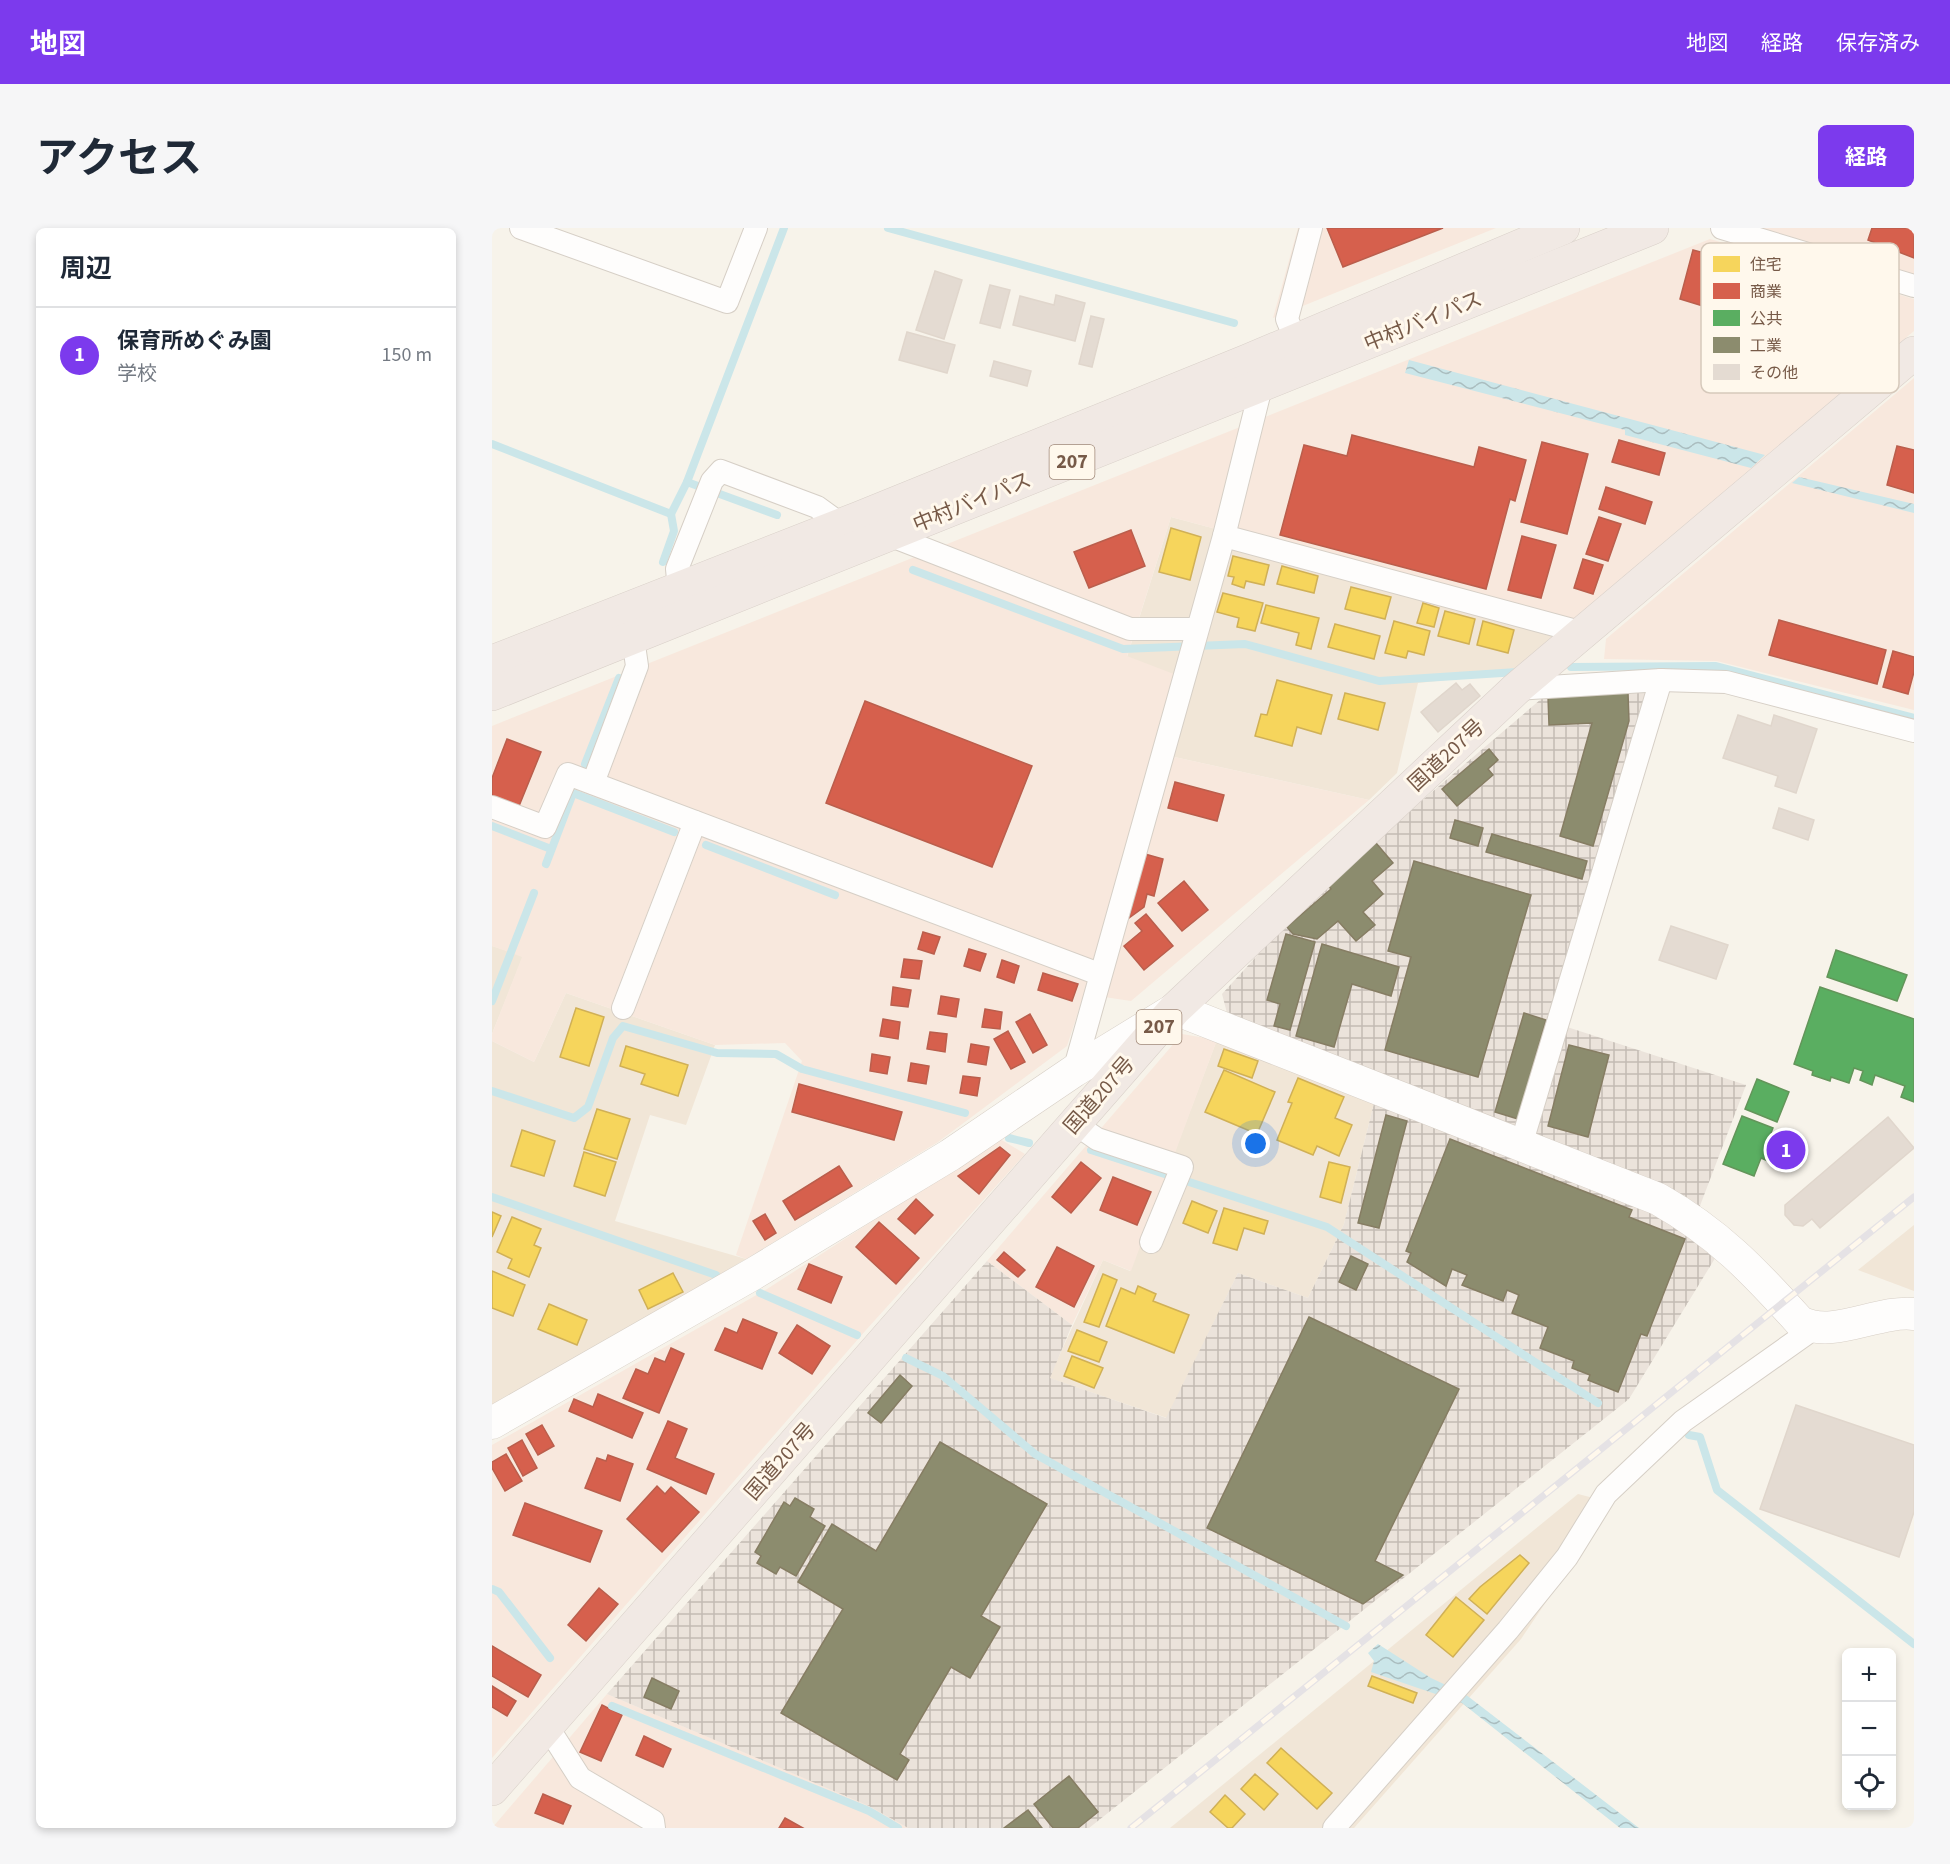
<!DOCTYPE html>
<html lang="ja">
<head>
<meta charset="utf-8">
<style>
	:root { --surface:#fff; --page:#f6f6f7; --text:#1f2937; --muted:#747a83; --line:#e0e1e3; --accent:#7c3aed }
	body { margin:0; font-family:"Source Sans 3","Noto Sans JP",sans-serif; background:var(--page); color:var(--text) }
	.controls { position:absolute; right:18px; bottom:18px; display:grid; overflow:hidden; border-radius:9px; box-shadow:0 3px 9px #0003 }
	.controls button { width:54px; height:54px; display:grid; place-items:center; padding:0; border:0; border-bottom:2px solid var(--line); background:var(--surface); color:var(--text); font:30px sans-serif }
	.you { position:absolute; left:764px; top:916px; width:21px; height:21px; margin:-15px; border:4px solid #fff; border-radius:50%; background:#1a73e8; box-shadow:0 0 0 9px #1a73e833 }
	.badge { display:grid; place-items:center; width:39px; height:39px; border-radius:50%; background:var(--accent); color:#fff; font-size:20px; font-weight:700 }
	.pin { position:absolute; translate:-50% -50%; border:3px solid #fff; box-shadow:0 2px 6px #0006 }
	.list { margin:0; padding:0; list-style:none }
	h2 { display:flex; justify-content:space-between; align-items:center; height:78px; margin:0; padding:0 24px; font-size:26px }
	h2 small { font-size:20px; font-weight:400; color:var(--muted) }
	.list li { display:grid; grid-template-columns:39px 1fr auto; gap:18px; align-items:center; box-sizing:border-box; height:96px; padding:0 24px; border-top:2px solid var(--line) }
	.list b { display:block; font-size:22px; white-space:nowrap }
	.list p { margin:0; font-size:20px; white-space:nowrap; color:var(--muted) }
	.list em { font-size:20px; font-style:normal; color:var(--muted) }
	.icon { flex:none; width:33px; height:33px; fill:none; stroke:currentColor; stroke-width:2; stroke-linecap:round; stroke-linejoin:round }
	.map { position:relative; flex:none; width:1422px; height:1600px; overflow:hidden; border-radius:9px }
	header { display:flex; align-items:center; gap:36px; box-sizing:border-box; height:84px; padding:0 30px; background:var(--accent); color:#fff }
	header strong { font-size:28px }
	nav { display:flex; gap:33px; margin-inline-start:auto; font-size:21px }
	.intro { display:flex; align-items:center; justify-content:space-between; box-sizing:border-box; height:144px; padding:0 36px }
	h1 { margin:0; font-size:42px }
	.button { padding:15px 27px; border-radius:9px; background:var(--accent); color:#fff; font-size:21px; font-weight:700 }
	main { display:flex; gap:36px; padding:0 36px }
	aside { flex:1; background:var(--surface); border-radius:9px; box-shadow:0 3px 9px #0003 }
	.map>svg:first-child { display:block }
</style>
</head>
<body>
<header>
<strong>地図</strong>
<nav><a>地図</a><a>経路</a><a>保存済み</a></nav>
</header>
<div class="intro"><h1>アクセス</h1><a class="button">経路</a></div>
<main>
<aside>
<h2>周辺<small></small></h2>
<ul class="list">
<li><span class="badge">1</span><div><b>保育所めぐみ園</b><p>学校</p></div><em>150 m</em></li>
</ul>
</aside>
<div class="map">
<svg width="1422" height="1600" viewBox="0 0 1422 1600">
	<defs>
		<pattern id="industrial-grid" width="8" height="8" patternUnits="userSpaceOnUse" patternTransform="scale(1.5)"><rect width="8" height="8" fill="#ebe3db"/><path d="M0 4h8M4 0v8" fill="none" stroke="#c3bbb4"/></pattern>
		<pattern id="water-waves" width="16" height="10" patternUnits="userSpaceOnUse" patternTransform="scale(1.5)"><rect width="16" height="10" fill="#cbe6e9"/><path d="M0 5q4-4 8 0t8 0" fill="none" stroke="#aabdbf"/></pattern>
	</defs>
	<rect width="100%" height="100%" fill="#f7f3ea"/>
	<g fill="#f1e6d7">
		<path d="M679,289L1077,395L1019,445L926,455L905,545L877,572L678,528L635,429Z"/>
		<path d="M0,718L31,728L0,806Z"/>
		<path d="M74,765L223,817L194,897L158,887L123,993L254,1031L0,1180V813L42,834Z"/>
		<path d="M735,785L889,847L852,996L816,1070L746,1045L675,1190L557,1150L611,1032L638,1043Z"/>
		<path d="M1422,997V1063L1366,1042Z"/>
		<path d="M1086,1266L1121,1275L1029,1411L862,1600H678Z"/>
	</g>
	<g fill="#f8e8dd">
		<path d="M806,0H1004L781,90Z"/>
		<path d="M1265,0H1422V47Z"/>
		<path d="M1218,11L1422,71V103L1077,395L679,289L635,428L700,453L678,528L877,572L639,773L592,766L575,818L446,914L254,1031L244,1027L310,833L293,815L223,817L74,765L42,834L0,813V806L30,729L0,718V498Z"/>
		<path d="M1422,150V482L1225,433L1112,431L1114,411Z"/>
		<path d="M690,806L725,812L639,1043L611,1032L580,1097L495,1033Z"/>
		<path d="M508,911L533,926L374,1102L0,1530V1217L275,1061Z"/>
		<path d="M115,1466L378,1578L416,1600H0Z"/>
	</g>
	<path fill="url(#industrial-grid)" d="M1172,457L1072,798L1254,857L1198,1004L1225,1027L1137,1171L597,1600H416L377,1578L115,1466L495,1033L580,1097L558,1150L674,1190L746,1045L816,1070L852,996L889,847L735,785L730,766L825,662L1055,466Z"/>
	<g fill="url(#water-waves)">
		<path d="M917,132L1273,227L1259,240L1133,207V202L913,145Z"/>
		<path d="M1307,249L1422,276V285L1300,255Z"/>
		<path d="M886,1416L939,1450L973,1466L1147,1600H1128L970,1475L879,1444L882,1433L876,1425Z"/>
	</g>
	<g fill="#f6d55c" stroke="#d0b056" stroke-width="1.5">
		<path d="M679,300L709,309L698,352L667,344Z"/>
		<path d="M741,328L777,337L772,357L754,353L752,360L740,356L742,349L736,348Z"/>
		<path d="M790,338L826,348L822,365L785,356Z"/>
		<path d="M859,359L899,369L893,391L853,381Z"/>
		<path d="M731,365L771,375L763,403L745,399L747,390L725,384Z"/>
		<path d="M931,375L947,380L942,399L925,395Z"/>
		<path d="M774,377L827,390L819,421L804,417L807,405L769,395Z"/>
		<path d="M953,383L983,391L977,416L946,408Z"/>
		<path d="M902,393L938,403L932,427L916,423L914,430L893,425Z"/>
		<path d="M991,393L1022,402L1016,425L985,417Z"/>
		<path d="M843,396L888,408L882,431L836,419Z"/>
		<path d="M785,452L840,467L829,506L805,499L800,518L763,508L769,486L775,487Z"/>
		<path d="M853,465L893,475L886,502L846,491Z"/>
		<path d="M84,780L112,789L97,838L68,829Z"/>
		<path d="M134,818L196,837L186,868L149,856L153,846L128,838Z"/>
		<path d="M732,821L766,833L760,850L726,838Z"/>
		<path d="M732,842L783,864L765,906L713,884Z"/>
		<path d="M806,850L852,869L843,890L860,897L847,928L825,918L821,927L785,912L800,875L796,874Z"/>
		<path d="M105,881L138,891L125,931L92,921Z"/>
		<path d="M30,902L63,913L52,948L19,938Z"/>
		<path d="M92,924L124,934L113,968L82,958Z"/>
		<path d="M837,934L858,939L849,975L828,969Z"/>
		<path d="M700,973L725,983L716,1005L691,995Z"/>
		<path d="M732,980L776,993L772,1006L752,1000L745,1022L721,1015Z"/>
		<path d="M0,984L9,988L0,1009Z"/>
		<path d="M20,989L49,1001L42,1017L49,1020L37,1049L16,1040L20,1031L5,1024Z"/>
		<path d="M0,1043L33,1057L21,1088L0,1080Z"/>
		<path d="M181,1045L191,1064L156,1081L147,1062Z"/>
		<path d="M611,1046L625,1052L607,1099L592,1094Z"/>
		<path d="M646,1058L664,1066L661,1073L697,1087L682,1125L614,1098L629,1060L643,1066Z"/>
		<path d="M57,1076L95,1092L85,1117L46,1101Z"/>
		<path d="M585,1102L615,1114L607,1134L576,1123Z"/>
		<path d="M580,1128L611,1140L602,1160L572,1148Z"/>
		<path d="M1028,1327L1037,1335L995,1386L977,1371L988,1359Z"/>
		<path d="M964,1369L992,1392L961,1429L934,1407Z"/>
		<path d="M880,1448L925,1465L921,1475L876,1458Z"/>
		<path d="M789,1520L840,1565L825,1581L775,1535Z"/>
		<path d="M763,1546L786,1566L772,1582L749,1561Z"/>
		<path d="M733,1567L753,1586L740,1600H736L718,1584Z"/>
	</g>
	<g fill="#d6604d" stroke="#ba5e4c" stroke-width="1.5">
		<path d="M835,0H951L851,39Z"/>
		<path d="M1380,0H1422V30L1376,12Z"/>
		<path d="M1201,22L1224,28L1211,78L1188,71Z"/>
		<path d="M860,207L982,239L987,219L1034,232L1023,273L1018,271L994,361L788,307L812,217L855,228Z"/>
		<path d="M1127,212L1173,225L1167,247L1120,234Z"/>
		<path d="M1050,214L1096,226L1075,306L1029,294Z"/>
		<path d="M1405,218L1422,222V265L1395,257Z"/>
		<path d="M1114,259L1160,274L1153,296L1107,281Z"/>
		<path d="M1107,289L1129,296L1116,333L1094,326Z"/>
		<path d="M639,302L653,338L597,360L582,324Z"/>
		<path d="M1030,308L1064,317L1049,370L1016,362Z"/>
		<path d="M1091,331L1111,337L1101,366L1082,360Z"/>
		<path d="M1287,392L1394,422L1385,456L1277,427Z"/>
		<path d="M1401,423L1422,429V444L1416,466L1391,459Z"/>
		<path d="M373,473L540,538L500,639L334,575Z"/>
		<path d="M15,511L49,524L27,578L0,568V550Z"/>
		<path d="M683,554L732,567L725,593L676,580Z"/>
		<path d="M653,626L671,631L662,668L655,666L652,679L637,690Z"/>
		<path d="M692,653L716,682L690,703L666,675Z"/>
		<path d="M654,686L681,718L652,742L632,718L650,703L643,695Z"/>
		<path d="M431,704L448,709L442,726L426,721Z"/>
		<path d="M477,721L494,726L488,743L472,738Z"/>
		<path d="M412,731L430,733L427,751L409,749Z"/>
		<path d="M510,732L527,738L522,755L505,749Z"/>
		<path d="M551,745L586,756L580,773L546,762Z"/>
		<path d="M401,759L419,762L416,779L399,777Z"/>
		<path d="M449,768L467,771L464,789L446,786Z"/>
		<path d="M493,781L510,784L508,801L490,799Z"/>
		<path d="M538,786L555,817L541,825L524,794Z"/>
		<path d="M391,791L408,794L406,811L388,808Z"/>
		<path d="M516,803L533,834L519,841L502,811Z"/>
		<path d="M438,804L455,806L453,824L435,821Z"/>
		<path d="M479,816L497,819L494,837L476,834Z"/>
		<path d="M380,826L398,829L395,846L378,843Z"/>
		<path d="M419,835L437,838L434,856L416,853Z"/>
		<path d="M471,848L488,850L485,868L468,865Z"/>
		<path d="M307,856L410,884L402,912L300,884Z"/>
		<path d="M508,919L518,927L487,966L466,948Z"/>
		<path d="M589,934L609,950L579,985L560,969Z"/>
		<path d="M347,938L360,958L303,992L291,973Z"/>
		<path d="M621,949L659,964L645,997L608,982Z"/>
		<path d="M424,971L441,987L423,1006L406,991Z"/>
		<path d="M273,986L284,1005L273,1012L261,993Z"/>
		<path d="M387,994L427,1030L404,1056L364,1019Z"/>
		<path d="M565,1019L602,1038L582,1079L544,1059Z"/>
		<path d="M512,1024L533,1042L526,1049L505,1032Z"/>
		<path d="M317,1036L350,1049L339,1075L306,1061Z"/>
		<path d="M251,1091L285,1105L270,1141L223,1122L233,1100L245,1105Z"/>
		<path d="M305,1097L338,1118L320,1146L287,1125Z"/>
		<path d="M179,1120L192,1126L167,1185L131,1170L144,1141L156,1146L163,1130L173,1134Z"/>
		<path d="M106,1166L151,1185L140,1210L77,1183L82,1171L101,1179Z"/>
		<path d="M176,1193L195,1201L183,1230L222,1246L214,1266L155,1241Z"/>
		<path d="M50,1197L62,1218L46,1227L34,1206Z"/>
		<path d="M30,1212L45,1240L31,1248L16,1220Z"/>
		<path d="M14,1226L30,1253L13,1263L0,1240V1234Z"/>
		<path d="M116,1227L141,1236L128,1273L93,1260L105,1230L114,1233Z"/>
		<path d="M165,1258L173,1266L179,1259L207,1284L170,1324L135,1291Z"/>
		<path d="M33,1275L110,1303L98,1334L21,1307Z"/>
		<path d="M107,1360L126,1376L94,1413L76,1397Z"/>
		<path d="M0,1418L49,1447L36,1469L0,1448Z"/>
		<path d="M0,1458L24,1473L15,1488L0,1479Z"/>
		<path d="M110,1477L130,1487L109,1533L88,1524Z"/>
		<path d="M152,1508L179,1521L171,1539L144,1527Z"/>
		<path d="M51,1566L79,1578L71,1596L43,1585Z"/>
		<path d="M293,1590L311,1600H287Z"/>
	</g>
	<g fill="#5aae61" stroke="#63955a" stroke-width="1.5">
		<path d="M1344,722L1415,747L1405,773L1335,749Z"/>
		<path d="M1328,759L1422,791V874L1409,869L1413,858L1383,847L1380,857L1368,852L1371,843L1362,840L1357,855L1339,849L1338,853L1320,847L1321,843L1302,836Z"/>
		<path d="M1265,851L1297,864L1285,894L1253,881Z"/>
		<path d="M1250,888L1281,900L1275,915L1282,918L1276,933L1269,930L1262,948L1231,936Z"/>
	</g>
	<g fill="#8c8c6e" stroke="#867d63" stroke-width="1.5">
		<path d="M1136,465L1137,493L1101,618L1068,608L1100,495L1057,497L1056,469Z"/>
		<path d="M997,521L1006,532L996,541L1001,547L965,578L950,561Z"/>
		<path d="M963,592L991,600L986,618L958,610Z"/>
		<path d="M1000,606L1095,633L1090,651L994,624Z"/>
		<path d="M884,615L901,635L880,653L891,666L871,684L883,697L864,713L846,693L825,711L801,706L795,699L839,661L835,656Z"/>
		<path d="M922,633L1039,667L986,849L893,822L919,729L896,723Z"/>
		<path d="M794,706L823,714L798,802L782,798L788,776L775,772Z"/>
		<path d="M830,716L907,739L899,768L860,756L842,819L804,808Z"/>
		<path d="M1032,785L1054,792L1026,891L1003,884Z"/>
		<path d="M1077,817L1117,827L1096,909L1056,898Z"/>
		<path d="M894,887L915,893L887,1000L866,995Z"/>
		<path d="M958,911L1140,982L1137,989L1193,1011L1155,1108L1149,1106L1126,1164L1096,1152L1098,1147L1080,1140L1082,1133L1048,1120L1056,1099L1020,1085L1027,1067L1015,1062L1011,1073L970,1057L975,1047L960,1041L954,1058L915,1034L919,1025L914,1023Z"/>
		<path d="M859,1028L876,1036L864,1062L847,1054Z"/>
		<path d="M817,1089L967,1161L883,1333L911,1347L871,1376L715,1300Z"/>
		<path d="M408,1147L420,1158L389,1195L376,1185Z"/>
		<path d="M448,1214L555,1276L489,1388L508,1399L478,1450L459,1439L408,1526L417,1532L405,1552L289,1485L351,1381L306,1354L340,1296L384,1323Z"/>
		<path d="M303,1270L322,1281L318,1289L333,1298L304,1348L288,1339L284,1346L265,1335L269,1328L263,1324L292,1274L298,1278Z"/>
		<path d="M160,1450L187,1463L179,1481L152,1469Z"/>
		<path d="M577,1548L606,1584L586,1600H561L542,1576Z"/>
		<path d="M536,1582L550,1600H512Z"/>
	</g>
	<g fill="none" stroke-linecap="round" stroke-linejoin="round">
		<g stroke="#cbe6e9" stroke-width="8">
			<path d="M396,0L742,95"/>
			<path d="M0,216L179,286L195,254L292,0"/>
			<path d="M195,254L285,287"/>
			<path d="M171,334L182,303L179,286"/>
			<path d="M421,342L631,421L753,416L887,453L1025,444"/>
			<path d="M1079,439L1224,438L1422,490"/>
			<path d="M93,536L127,450"/>
			<path d="M0,598L59,621"/>
			<path d="M214,617L343,667"/>
			<path d="M54,636L81,565L182,604"/>
			<path d="M0,773L42,665"/>
			<path d="M0,863L82,890L96,879L121,810L131,798L225,825L284,826L310,841L473,885"/>
			<path d="M517,910L537,915"/>
			<path d="M599,922L835,999L1106,1175"/>
			<path d="M0,969L224,1047"/>
			<path d="M268,1065L365,1107"/>
			<path d="M414,1130L451,1148L543,1226L854,1398"/>
			<path d="M1197,1207L1208,1209L1225,1262L1422,1416"/>
			<path d="M0,1361L7,1364L58,1430"/>
			<path d="M120,1478L377,1583L406,1600"/>
		</g>
	</g>
	<g fill="#e4dbd2" stroke="#e0d6cc" stroke-width="1.5">
		<path d="M443,43L470,52L452,111L424,102Z"/>
		<path d="M498,57L518,62L508,100L488,95Z"/>
		<path d="M564,67L593,75L583,113L521,97L528,68L562,77Z"/>
		<path d="M599,88L612,91L600,139L587,136Z"/>
		<path d="M415,104L463,117L455,145L407,132Z"/>
		<path d="M502,133L539,143L535,158L498,148Z"/>
		<path d="M964,455L970,462L978,456L988,468L946,504L929,484Z"/>
		<path d="M1246,487L1279,498L1282,487L1325,501L1304,565L1283,558L1286,548L1231,530Z"/>
		<path d="M1287,580L1322,592L1316,612L1281,600Z"/>
		<path d="M1179,698L1236,717L1224,751L1167,732Z"/>
		<path d="M1396,889L1422,920L1328,1000L1320,991L1311,998L1302,997L1293,987V977Z"/>
		<path d="M1304,1177L1422,1217V1284L1407,1329L1268,1281Z"/>
	</g>
	<g fill="none" stroke-linecap="round" stroke-linejoin="round">
		<defs>
			<g id="street">
				<path d="M29,0L235,74L264,0"/>
				<path d="M1230,0L1422,58"/>
				<path d="M809,125L795,91L819,0"/>
				<path d="M397,307L638,401H705"/>
				<path d="M732,308L1092,405"/>
				<path d="M187,361L185,341L220,253L229,243L325,279L350,297"/>
				<path d="M1024,461L1169,452L1234,454L1422,503"/>
				<path d="M101,555L145,438L141,410"/>
				<path d="M0,579L53,599L76,546L607,746"/>
				<path d="M131,780L203,594"/>
				<path d="M582,843L732,308L769,159L764,150"/>
				<path d="M582,895L605,911L690,939L659,1014"/>
				<path d="M1029,917L1169,452"/>
				<path d="M55,1498L88,1550L161,1593L162,1600"/>
				<path d="M842,1600L1016,1402L1075,1329L1114,1266L1191,1193L1321,1101"/>
			</g>
			<path id="secondary" d="M0,1195L261,1046L458,927L582,843L683,781L1166,971C1226,1005 1262,1043 1308,1094C1342,1111 1385,1082 1422,1086"/>
			<g id="highway">
				<path d="M0,434L367,290L755,133L1071,0"/>
				<path d="M0,466L1160,0"/>
				<path d="M0,1561L683,781L1024,461L1422,125"/>
			</g>
		</defs>
		<use href="#street" stroke="#d6cfc6" stroke-width="24"/>
		<use href="#secondary" stroke="#d7cfc6" stroke-width="33"/>
		<use href="#highway" stroke="#d9d0c9" stroke-width="34"/>
		<use href="#street" stroke="#fefdfc" stroke-width="22"/>
		<use href="#secondary" stroke="#fefdfc" stroke-width="32"/>
		<use href="#highway" stroke="#f1e9e4" stroke-width="33"/>
		<defs>
			<path id="rail" d="M639,1600L1422,969"/>
		</defs>
		<use href="#rail" stroke="#e5e2e5" stroke-width="7"/>
		<use href="#rail" stroke="#fff8ec" stroke-width="4.5" stroke-dasharray="14" stroke-linecap="butt"/>
	</g>
	<g text-anchor="middle" dominant-baseline="central" stroke-width="6" stroke-linejoin="round" paint-order="stroke">
		<g fill="#fff8ec" stroke="#a08979" stroke-width="1.5">
			<rect x="557.5" y="217" width="45" height="34" rx="4.5"/>
			<rect x="644.5" y="782" width="45" height="34" rx="4.5"/>
		</g>
		<g font-size="20" font-weight="bold" fill="#775a48">
			<text x="580" y="234">207</text>
			<text x="667" y="799">207</text>
		</g>
		<g font-size="21" fill="#775a48" stroke="#fff8ec">
			<text transform="translate(931 93) rotate(-22)">中村バイパス</text>
			<text transform="translate(480 274) rotate(-22)">中村バイパス</text>
			<text transform="translate(954 527) rotate(-43)">国道207号</text>
			<text transform="translate(607 867) rotate(-49)">国道207号</text>
			<text transform="translate(288 1233) rotate(-49)">国道207号</text>
		</g>
	</g>
	<rect x="1209" y="15" width="198" height="150" rx="9" fill="#fff8ec" stroke="#d6c9bb" stroke-width="1.5"/>
	<rect x="1221" y="28" width="27" height="16" fill="#f6d55c"/>
	<rect x="1221" y="55" width="27" height="16" fill="#d6604d"/>
	<rect x="1221" y="82" width="27" height="16" fill="#5aae61"/>
	<rect x="1221" y="109" width="27" height="16" fill="#8c8c6e"/>
	<rect x="1221" y="136" width="27" height="16" fill="#e4dbd2"/>
	<g font-size="16" fill="#775a48">
		<text x="1258" y="42">住宅</text>
		<text x="1258" y="69">商業</text>
		<text x="1258" y="96">公共</text>
		<text x="1258" y="123">工業</text>
		<text x="1258" y="150">その他</text>
	</g>
</svg>
<div class="controls">
<button>+</button>
<button>−</button>
<button><svg class="icon" aria-label="locate" viewBox="0 0 24 24"><circle cx="12" cy="12" r="6"/><path d="M12 2v4M12 18v4M2 12h4M18 12h4"/></svg></button>
</div>
<div class="you"></div>
<div class="pin badge" style="left:1294px;top:922px">1</div>
</div>
</main>
</body>
</html>
